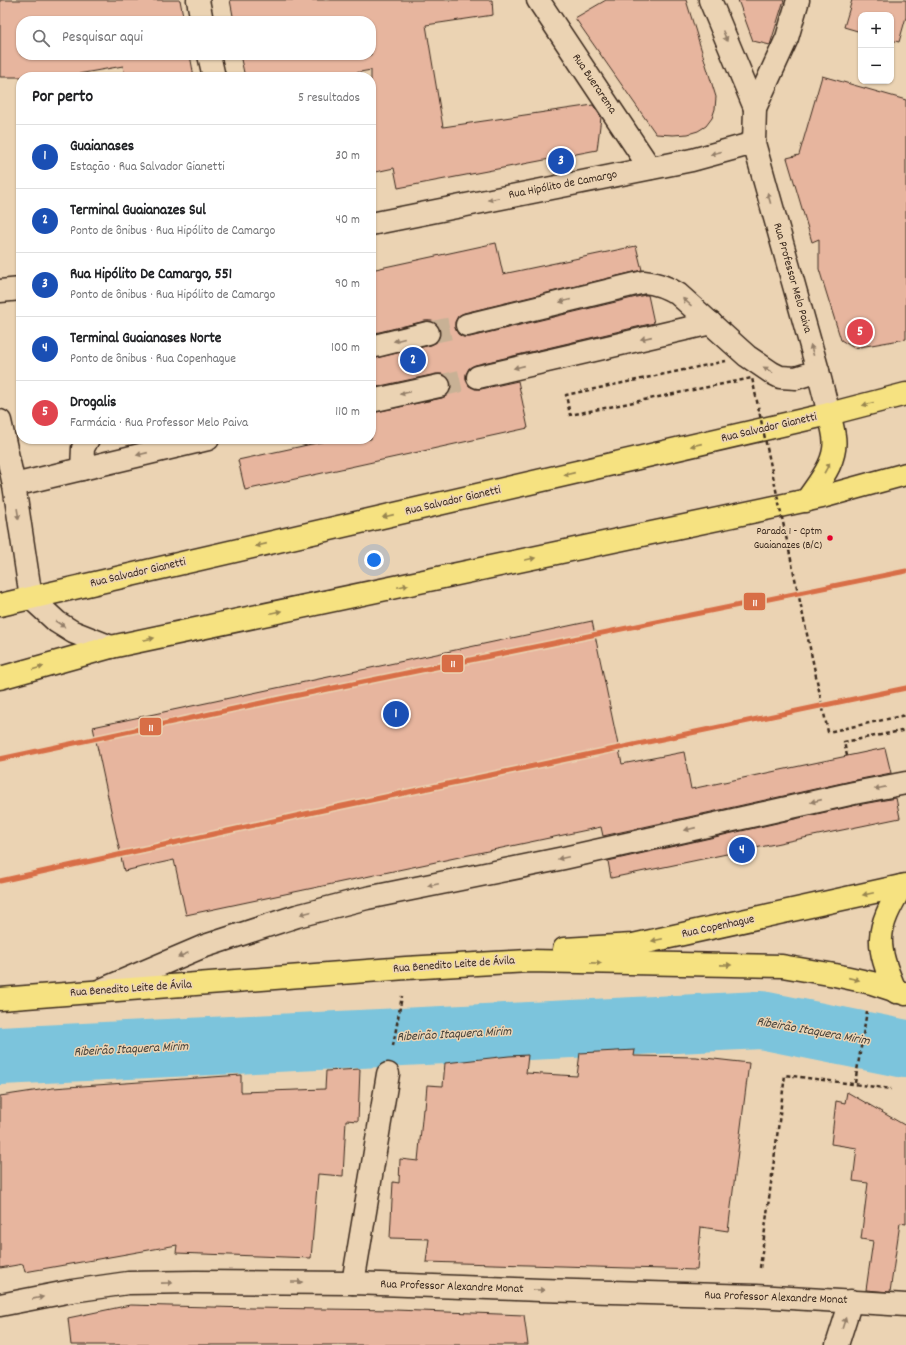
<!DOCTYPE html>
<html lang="pt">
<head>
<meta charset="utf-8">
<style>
	:root { --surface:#fff; --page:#f2f2f2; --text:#202124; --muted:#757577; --line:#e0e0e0; --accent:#b45309 }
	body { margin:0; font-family:Dekko,sans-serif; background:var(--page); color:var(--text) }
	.controls { position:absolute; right:12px; top:12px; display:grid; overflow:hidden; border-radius:8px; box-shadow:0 1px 3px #0004 }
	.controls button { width:36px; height:36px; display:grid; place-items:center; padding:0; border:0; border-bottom:1px solid var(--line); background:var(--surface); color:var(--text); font:20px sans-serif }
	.you { position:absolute; left:374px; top:560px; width:14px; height:14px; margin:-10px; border:3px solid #fff; border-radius:50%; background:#1a73e8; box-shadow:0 0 0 6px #1a73e833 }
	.badge { display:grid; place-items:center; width:26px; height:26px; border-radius:50%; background:var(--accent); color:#fff; font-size:13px; font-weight:700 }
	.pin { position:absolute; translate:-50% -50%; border:2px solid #fff; box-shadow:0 1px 4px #0006 }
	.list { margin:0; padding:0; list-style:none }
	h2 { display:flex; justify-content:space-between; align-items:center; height:52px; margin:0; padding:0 16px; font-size:17px }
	h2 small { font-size:13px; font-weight:400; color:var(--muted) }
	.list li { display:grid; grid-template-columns:26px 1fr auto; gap:12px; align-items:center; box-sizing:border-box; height:64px; padding:0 16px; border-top:1px solid var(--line) }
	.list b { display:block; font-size:15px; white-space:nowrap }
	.list p { margin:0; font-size:13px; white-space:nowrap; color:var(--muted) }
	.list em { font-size:13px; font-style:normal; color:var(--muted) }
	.icon { flex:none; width:22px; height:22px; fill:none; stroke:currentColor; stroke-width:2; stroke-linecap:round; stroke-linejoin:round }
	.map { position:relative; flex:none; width:906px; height:1345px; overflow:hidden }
	.search { position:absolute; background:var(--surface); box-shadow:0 1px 3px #0004; left:16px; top:16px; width:360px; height:44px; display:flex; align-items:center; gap:10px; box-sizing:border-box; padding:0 14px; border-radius:16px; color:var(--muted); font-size:15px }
	.panel { position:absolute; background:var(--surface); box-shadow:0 1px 3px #0004; left:16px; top:72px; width:360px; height:372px; border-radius:16px }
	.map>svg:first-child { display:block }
</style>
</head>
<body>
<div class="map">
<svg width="906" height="1345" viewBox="0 0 906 1345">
	<rect width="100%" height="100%" fill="#ebd3b3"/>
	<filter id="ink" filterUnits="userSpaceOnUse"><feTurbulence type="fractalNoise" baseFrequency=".025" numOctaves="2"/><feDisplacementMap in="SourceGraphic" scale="8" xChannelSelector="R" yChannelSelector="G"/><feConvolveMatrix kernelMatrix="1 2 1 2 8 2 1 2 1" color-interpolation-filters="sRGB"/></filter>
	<g filter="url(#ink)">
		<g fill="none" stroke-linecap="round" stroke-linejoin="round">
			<path stroke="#7bc4dc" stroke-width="58" d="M0,1056L761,1020L906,1049"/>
		</g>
		<g fill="#e7b59e" stroke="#3b2a1e">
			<path d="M0,0H180L184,21H21V55H190L194,77H125L123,66L61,77H0Z"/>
			<path d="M230,0H492L493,15L426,25L443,127L593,105L601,117L597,150L398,188L394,168L371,173V70L333,77H245L240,55H371V21H234Z"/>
			<path d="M606,0H686L716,97L715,109L712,118L706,126L698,131L688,134L673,135L656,134L575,18Z"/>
			<path d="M738,0H784L770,45L753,41Z"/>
			<path d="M852,0H906V17L899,42L891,40V15H861V32L844,27Z"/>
			<path d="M822,76L906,100V339L854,348L841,340L819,269V239L812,242L787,158L799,155Z"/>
			<path d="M496,243L503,274L636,246L642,270L464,313L458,316L455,322V328L458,334L463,337H470L645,295H648L654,323L475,365L469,368L466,374V380L469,386L475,389H481L518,381L528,428L245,490L238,460L335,439H371V413L442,398L448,395L451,389V383L448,377L442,374H436L371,388V359L431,345L437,342L440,337V330L437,324L432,321H425L371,334V270Z"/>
			<path d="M592,621L622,764L684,752L691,789L885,748L891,773L851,781L603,836L601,827L186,915L174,860L124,871L93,727Z"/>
			<path d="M896,798L900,818L611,878L608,861L857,805Z"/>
			<path d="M635,1050L634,1056L696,1057L749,1063L728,1231L701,1227L697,1270L426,1262L429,1239L390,1238L393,1182L399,1183L400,1159L418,1161L423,1109H425L427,1085L443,1086L445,1063L509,1056L528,1055L526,1073L577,1076L580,1053Z"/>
			<path d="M360,1069L358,1121L346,1120L343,1176L318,1174L311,1258L176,1253L177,1245L25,1272L23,1264L0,1268V1096L53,1088L241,1075V1092L325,1089L326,1071Z"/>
			<path d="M847,1092L906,1126V1224L900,1223L890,1292L866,1290L873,1241L861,1239L868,1183L853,1181L857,1148L831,1144L836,1101L845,1103Z"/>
			<path d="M130,1305L251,1308L395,1310L524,1315L528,1345H71L68,1318Z"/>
		</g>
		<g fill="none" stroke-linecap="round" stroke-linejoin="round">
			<g stroke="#c8b195" stroke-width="22" stroke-dasharray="22 11" stroke-linecap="butt">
				<path d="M428,333L467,325"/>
				<path d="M439,386L478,377"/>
			</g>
			<defs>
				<g id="minor">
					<path d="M198,0L202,21"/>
					<path d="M538,0L650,168"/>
					<path d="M710,0L755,108"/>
					<path d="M798,0L787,38L755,108L754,143L818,371L829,414"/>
					<path d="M209,55L214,77"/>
					<path d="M371,224L692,160L754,143"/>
					<path d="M0,291L21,289"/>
					<path d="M467,325L644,282C657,283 667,287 678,294L747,356L772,373L780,377L796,378L818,371"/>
					<path d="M371,347L428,333"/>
					<path d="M478,377L711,323"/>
					<path d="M371,401L439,386"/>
					<path d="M0,421L14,485L31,598L57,622L73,632L111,647"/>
					<path d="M82,469L83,448L88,439"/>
					<path d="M14,485L208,439"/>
					<path d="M101,990L202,947L297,916L367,898L564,858L854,793L906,783"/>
					<path d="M353,1283L388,1074"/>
					<path d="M0,1305L72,1291L128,1283L196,1282L353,1283L540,1290L756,1296L906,1305"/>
					<path d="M837,1345L851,1301"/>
				</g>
				<g id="major">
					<path d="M806,501C819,482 838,461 834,436C833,429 831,421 829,414"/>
					<path d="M0,605L829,414L906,394"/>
					<path d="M0,678L111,647L822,497L906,474"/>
					<path d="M564,949L633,945L906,885"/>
					<path d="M896,992C875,944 875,931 902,886"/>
					<path d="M0,999L406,968L529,961L782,966L835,975L872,983L906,994"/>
				</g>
			</defs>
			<use href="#minor" stroke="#3b2a1e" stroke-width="25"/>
			<use href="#major" stroke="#3b2a1e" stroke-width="25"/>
			<g stroke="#3b2a1e" stroke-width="2.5" stroke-dasharray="4 3" stroke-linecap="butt">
				<path d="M847,756L844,742L906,730"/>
				<path d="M393,1046L402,996"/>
				<path d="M855,1083L867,1011"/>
				<path d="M760,1268L785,1075L891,1089"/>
			</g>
			<use href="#minor" stroke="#ebd3b3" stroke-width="22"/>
			<use href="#major" stroke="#f6e281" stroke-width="22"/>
			<path stroke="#3b2a1e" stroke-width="2.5" stroke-dasharray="4 3" stroke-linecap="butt" d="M726,361L566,395L570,415L752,378L828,732L906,715"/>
			<defs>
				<g id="rail-1">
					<path d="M0,759L289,697L906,571"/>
					<path d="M0,881L323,810L906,688"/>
				</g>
			</defs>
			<use href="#rail-1" stroke="#ebd3b3" stroke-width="8"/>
			<use href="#rail-1" stroke="#d86e46" stroke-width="5"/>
		</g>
		<defs><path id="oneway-solid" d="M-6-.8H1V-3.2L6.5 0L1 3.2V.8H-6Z"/></defs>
		<g fill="#937e68">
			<use href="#oneway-solid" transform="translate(725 36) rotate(67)"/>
			<use href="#oneway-solid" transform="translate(716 153) rotate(165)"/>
			<use href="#oneway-solid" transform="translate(769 198) rotate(-106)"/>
			<use href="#oneway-solid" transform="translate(493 199) rotate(169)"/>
			<use href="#oneway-solid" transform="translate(565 301) rotate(166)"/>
			<use href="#oneway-solid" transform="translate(687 302) rotate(-139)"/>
			<use href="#oneway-solid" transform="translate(646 338) rotate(167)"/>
			<use href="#oneway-solid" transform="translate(399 340) rotate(166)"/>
			<use href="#oneway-solid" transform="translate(812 350) rotate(-106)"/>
			<use href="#oneway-solid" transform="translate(519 367) rotate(167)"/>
			<use href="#oneway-solid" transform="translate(768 370) rotate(-147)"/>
			<use href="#oneway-solid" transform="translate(405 393) rotate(167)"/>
			<use href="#oneway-solid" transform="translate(142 454) rotate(167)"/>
			<use href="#oneway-solid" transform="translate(18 514) rotate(81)"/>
			<use href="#oneway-solid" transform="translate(60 624) rotate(33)"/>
			<use href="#oneway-solid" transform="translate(880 788) rotate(169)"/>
			<use href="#oneway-solid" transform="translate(816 801) rotate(167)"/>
			<use href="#oneway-solid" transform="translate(690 829) rotate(167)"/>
			<use href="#oneway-solid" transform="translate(563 858) rotate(168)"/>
			<use href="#oneway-solid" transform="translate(433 885) rotate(168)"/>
			<use href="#oneway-solid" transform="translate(306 913) rotate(166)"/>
			<use href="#oneway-solid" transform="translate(183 955) rotate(157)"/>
			<use href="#oneway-solid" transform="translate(297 1282)"/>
			<use href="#oneway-solid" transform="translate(167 1283) rotate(-1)"/>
			<use href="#oneway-solid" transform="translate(539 1290) rotate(2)"/>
			<use href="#oneway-solid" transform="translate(38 1298) rotate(-11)"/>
			<use href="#oneway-solid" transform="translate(844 1323) rotate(-72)"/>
		</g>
		<g fill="#988650">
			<use href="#oneway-solid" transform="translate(868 404) rotate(165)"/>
			<use href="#oneway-solid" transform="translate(696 445) rotate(167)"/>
			<use href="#oneway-solid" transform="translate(827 468) rotate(-61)"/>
			<use href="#oneway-solid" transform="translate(569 474) rotate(167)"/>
			<use href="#oneway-solid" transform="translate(388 516) rotate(167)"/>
			<use href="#oneway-solid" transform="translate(261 545) rotate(167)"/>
			<use href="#oneway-solid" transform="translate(530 559) rotate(-12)"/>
			<use href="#oneway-solid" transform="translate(403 586) rotate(-12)"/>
			<use href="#oneway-solid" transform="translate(276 612) rotate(-12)"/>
			<use href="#oneway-solid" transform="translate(149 639) rotate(-12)"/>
			<use href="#oneway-solid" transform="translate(38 668) rotate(-16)"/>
			<use href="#oneway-solid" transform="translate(868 894) rotate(168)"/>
			<use href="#oneway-solid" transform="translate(657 940) rotate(168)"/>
			<use href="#oneway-solid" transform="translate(596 963) rotate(1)"/>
			<use href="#oneway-solid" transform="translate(726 965) rotate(1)"/>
			<use href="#oneway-solid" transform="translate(854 979) rotate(13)"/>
		</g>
	</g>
	<circle fill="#e4002b" stroke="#ebd3b3" stroke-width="1.5" cx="830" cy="538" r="3.5"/>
	<g text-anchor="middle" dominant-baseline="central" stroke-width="3" stroke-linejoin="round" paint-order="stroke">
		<g font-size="11" fill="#3b2a1e" stroke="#ebd3b3" text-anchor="end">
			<text x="822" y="532">Parada 1 - Cptm<tspan x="822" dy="14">Guaianazes (B/C)</tspan></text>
		</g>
		<g font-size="12" fill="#3b2a1e" stroke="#ebd3b3">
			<text transform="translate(594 84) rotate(56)">Rua Buerarema</text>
			<text transform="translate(563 185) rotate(-11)">Rua Hipólito de Camargo</text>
			<text transform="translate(792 278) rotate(74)">Rua Professor Melo Paiva</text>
			<text transform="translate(769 428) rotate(-13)">Rua Salvador Gianetti</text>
			<text transform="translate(453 501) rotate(-13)">Rua Salvador Gianetti</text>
			<text transform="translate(138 573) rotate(-13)">Rua Salvador Gianetti</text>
			<text transform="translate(718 927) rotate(-12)">Rua Copenhague</text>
			<text transform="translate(454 965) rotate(-4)">Rua Benedito Leite de Ávila</text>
			<text transform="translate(131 989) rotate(-4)">Rua Benedito Leite de Ávila</text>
			<text transform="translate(452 1287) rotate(2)">Rua Professor Alexandre Monat</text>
			<text transform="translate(776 1298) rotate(2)">Rua Professor Alexandre Monat</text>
		</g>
		<g font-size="13" font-style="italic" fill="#45413a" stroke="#ebd3b3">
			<text transform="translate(813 1032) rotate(10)">Ribeirão Itaquera Mirim</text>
			<text transform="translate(454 1035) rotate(-3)">Ribeirão Itaquera Mirim</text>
			<text transform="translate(131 1050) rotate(-3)">Ribeirão Itaquera Mirim</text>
		</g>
	</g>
	<g stroke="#ebd3b3" stroke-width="1.5">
		<rect x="743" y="592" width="23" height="19" rx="4" fill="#d86e46"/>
		<rect x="441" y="654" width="23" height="19" rx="4" fill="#d86e46"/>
		<rect x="139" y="717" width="23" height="19" rx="4" fill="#d86e46"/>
	</g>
	<g font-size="11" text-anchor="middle" font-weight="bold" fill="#fff">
		<text x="755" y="606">11</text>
		<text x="453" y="667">11</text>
		<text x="151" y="731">11</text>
	</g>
</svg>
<div class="controls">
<button>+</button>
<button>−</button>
</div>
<div class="you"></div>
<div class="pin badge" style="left:396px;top:714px;background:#1a4fb4">1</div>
<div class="pin badge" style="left:413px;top:360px;background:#1a4fb4">2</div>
<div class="pin badge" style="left:561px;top:161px;background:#1a4fb4">3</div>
<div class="pin badge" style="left:742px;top:850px;background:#1a4fb4">4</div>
<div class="pin badge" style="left:860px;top:332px;background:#e0444e">5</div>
<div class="search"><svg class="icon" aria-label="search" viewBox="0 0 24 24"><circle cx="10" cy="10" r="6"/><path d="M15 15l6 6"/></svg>Pesquisar aqui</div>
<section class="panel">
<h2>Por perto<small>5 resultados</small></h2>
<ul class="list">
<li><span class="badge" style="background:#1a4fb4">1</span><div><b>Guaianases</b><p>Estação · Rua Salvador Gianetti</p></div><em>30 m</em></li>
<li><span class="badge" style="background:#1a4fb4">2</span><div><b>Terminal Guaianazes Sul</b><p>Ponto de ônibus · Rua Hipólito de Camargo</p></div><em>40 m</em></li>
<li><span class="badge" style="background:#1a4fb4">3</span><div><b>Rua Hipólito De Camargo, 551</b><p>Ponto de ônibus · Rua Hipólito de Camargo</p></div><em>90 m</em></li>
<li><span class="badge" style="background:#1a4fb4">4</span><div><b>Terminal Guaianases Norte</b><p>Ponto de ônibus · Rua Copenhague</p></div><em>100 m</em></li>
<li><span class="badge" style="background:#e0444e">5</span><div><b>Drogalis</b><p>Farmácia · Rua Professor Melo Paiva</p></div><em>110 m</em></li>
</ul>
</section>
</div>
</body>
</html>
